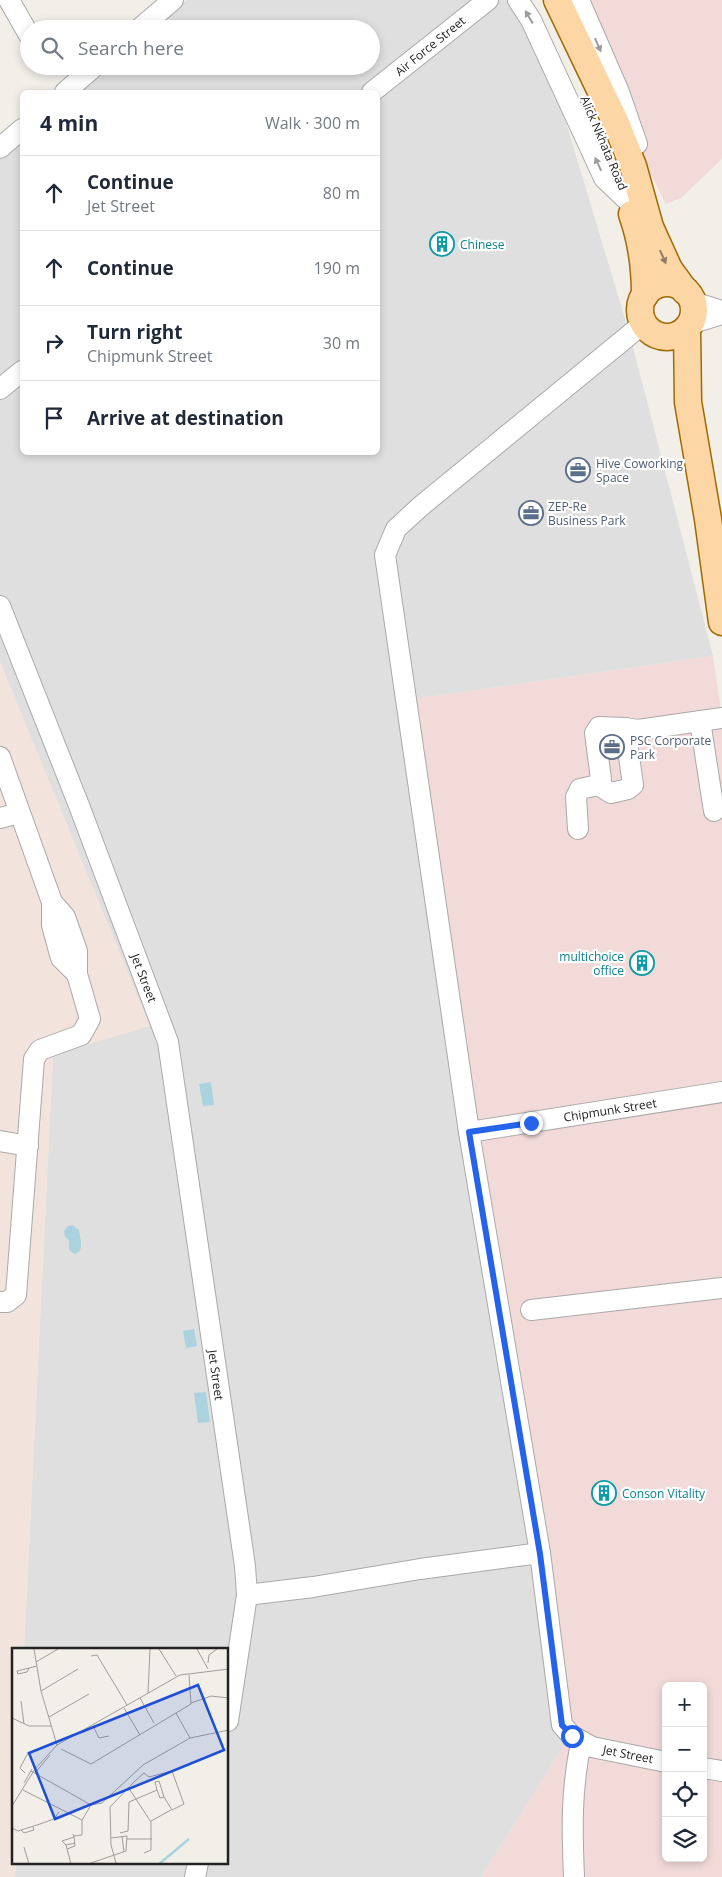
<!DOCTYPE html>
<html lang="en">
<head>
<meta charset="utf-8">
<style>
	:root { --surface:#fff; --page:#f6f6f7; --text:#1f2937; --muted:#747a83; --line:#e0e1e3 }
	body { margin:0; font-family:"Open Sans",sans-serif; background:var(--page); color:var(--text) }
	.controls { position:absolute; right:15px; bottom:15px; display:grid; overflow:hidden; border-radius:8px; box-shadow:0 2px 8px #0003 }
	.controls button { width:45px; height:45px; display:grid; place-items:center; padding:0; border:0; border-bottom:1px solid var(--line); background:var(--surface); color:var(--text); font:25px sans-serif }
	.stop { position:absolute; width:15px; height:15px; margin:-11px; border:4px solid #2563eb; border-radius:50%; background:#fff }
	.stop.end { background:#2563eb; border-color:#fff; box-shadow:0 1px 5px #0008 }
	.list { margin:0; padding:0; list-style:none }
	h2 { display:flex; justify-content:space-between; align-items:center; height:65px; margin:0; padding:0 20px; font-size:21px }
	h2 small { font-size:16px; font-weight:400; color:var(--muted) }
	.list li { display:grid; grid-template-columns:32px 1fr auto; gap:15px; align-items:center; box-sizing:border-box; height:75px; padding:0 20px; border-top:1px solid var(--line) }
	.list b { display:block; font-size:19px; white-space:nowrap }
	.list p { margin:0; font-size:16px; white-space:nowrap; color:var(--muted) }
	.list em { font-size:16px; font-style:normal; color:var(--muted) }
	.icon { flex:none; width:28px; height:28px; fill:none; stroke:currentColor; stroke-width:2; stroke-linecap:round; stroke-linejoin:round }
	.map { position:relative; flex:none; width:722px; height:1877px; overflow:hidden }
	.search { position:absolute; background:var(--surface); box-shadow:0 2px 8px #0003; left:20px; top:20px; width:360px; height:55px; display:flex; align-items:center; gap:12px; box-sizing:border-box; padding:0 18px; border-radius:28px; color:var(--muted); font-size:19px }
	.panel { position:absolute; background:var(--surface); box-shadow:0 2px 8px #0003; left:20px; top:90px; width:360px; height:365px; border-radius:8px }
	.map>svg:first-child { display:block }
</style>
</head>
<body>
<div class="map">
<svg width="722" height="1877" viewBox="0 0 722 1877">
	<rect width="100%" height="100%" fill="#f2efe9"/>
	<path fill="#e0dfdf" d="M187,0H511L532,35L565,119L629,332L713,656L407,700L571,1735L481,1877H15L16,1863H228V1650L24,1649L53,1055L149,1025L0,662V155L22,136V452H378V92H75L107,66H371V29H152Z"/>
	<g fill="#f2dad9" fill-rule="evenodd">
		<path d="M559,0H722V159L681,198L666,204L604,81Z"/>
		<path d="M713,656L722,718V1877H481L571,1735L407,700ZM666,1686H703V1858H666Z"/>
	</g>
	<path fill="#f3e3dd" d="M0,662L150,1026L53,1055L24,1649L14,1650V1863H16L15,1877H0Z"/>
	<g fill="#aad3df">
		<path d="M211,1082L214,1105L203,1106L199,1084Z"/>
		<path d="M73,1225L79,1230C80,1239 85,1251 75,1254C66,1250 70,1247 69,1240L65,1237L64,1231L68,1226Z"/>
		<path d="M194,1329L197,1346L186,1348L183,1331Z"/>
		<path d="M206,1392L210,1422L198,1423L194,1393Z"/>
	</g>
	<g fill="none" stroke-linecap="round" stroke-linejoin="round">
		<defs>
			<g id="minor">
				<path d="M9,0L29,35"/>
				<path d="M518,0L531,20L604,178L628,201"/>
				<path d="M579,0L619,92L637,144"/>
				<path d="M139,29L173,0"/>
				<path d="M65,92L95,66"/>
				<path d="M372,92L488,0"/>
				<path d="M0,148L22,129"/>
				<path d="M693,302L722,311"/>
				<path d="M690,324L722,314"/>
				<path d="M0,389L22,371"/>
				<path d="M0,606L80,808L168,1042L245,1566L247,1595L313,1587L420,1569L540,1553L562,1725L572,1736L592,1747L666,1762"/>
				<path d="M700,721L714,811"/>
				<path d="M0,757L52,902V925L61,958L77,974"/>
				<path d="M598,785L611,793L628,789L633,785L625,728"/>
				<path d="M0,818L19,813"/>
				<path d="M578,829L576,797L580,789L598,785L601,779L595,733L599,727L625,728L638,730L722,718"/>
				<path d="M469,1132L722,1092"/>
				<path d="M0,1141L28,1146"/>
				<path d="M0,1302H7L16,1295L34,1059L40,1050L81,1035L90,1019L77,974V951L65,917L52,902"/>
				<path d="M531,1310L722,1288"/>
				<path d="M540,1553L469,1132L385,555L396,529L421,506L644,323"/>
				<path d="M228,1721L247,1595"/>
				<path d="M703,1768L722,1771"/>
				<path d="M195,1877L198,1863"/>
				<path d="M574,1877C572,1829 571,1790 581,1743"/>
			</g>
			<g id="major">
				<path d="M557,0L616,123L633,166L650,227L669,269L685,291"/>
				<path d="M632,214C641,239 645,268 645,295"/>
				<circle cx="667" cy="310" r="27"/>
				<path d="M687,329L688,402L708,519L722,622"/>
			</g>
		</defs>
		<use href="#minor" stroke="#a9a9a9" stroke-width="22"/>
		<use href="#major" stroke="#a06b00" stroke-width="29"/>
		<use href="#minor" stroke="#fff" stroke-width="20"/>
		<use href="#major" stroke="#fcd6a4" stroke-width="26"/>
	</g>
	<defs><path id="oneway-solid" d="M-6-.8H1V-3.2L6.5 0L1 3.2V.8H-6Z" transform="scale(1.25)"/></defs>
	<g fill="#9c9c9c">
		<use href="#oneway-solid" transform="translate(529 17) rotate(-121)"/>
		<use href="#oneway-solid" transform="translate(598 45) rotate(66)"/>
		<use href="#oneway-solid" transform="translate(598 164) rotate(-115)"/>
	</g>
	<use fill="#8f7c63" href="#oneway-solid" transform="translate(663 257) rotate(66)"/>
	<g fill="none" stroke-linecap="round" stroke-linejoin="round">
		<path stroke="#2563eb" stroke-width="6" d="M531,1123L469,1132L540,1554L562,1725L572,1736"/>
	</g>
	<defs>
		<symbol id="building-ring" viewBox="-11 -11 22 22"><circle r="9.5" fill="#fff" stroke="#0f9aa8" stroke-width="1.5"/><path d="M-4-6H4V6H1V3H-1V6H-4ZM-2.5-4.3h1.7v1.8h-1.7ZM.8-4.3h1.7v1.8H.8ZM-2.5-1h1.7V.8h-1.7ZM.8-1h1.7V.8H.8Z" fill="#0f9aa8"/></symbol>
		<symbol id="office-ring" viewBox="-11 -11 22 22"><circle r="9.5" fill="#fff" stroke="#5c6f8a" stroke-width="1.5"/><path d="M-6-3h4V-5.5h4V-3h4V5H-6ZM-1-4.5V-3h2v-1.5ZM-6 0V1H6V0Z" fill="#5c6f8a"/></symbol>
	</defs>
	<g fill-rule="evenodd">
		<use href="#building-ring" x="428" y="230" width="28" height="28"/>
		<use href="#office-ring" x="564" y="456" width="28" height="28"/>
		<use href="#office-ring" x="517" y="499" width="28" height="28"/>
		<use href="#office-ring" x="598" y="733" width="28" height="28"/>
		<use href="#building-ring" x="628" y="949" width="28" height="28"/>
		<use href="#building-ring" x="590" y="1479" width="28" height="28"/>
	</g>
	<g text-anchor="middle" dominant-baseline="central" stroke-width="4.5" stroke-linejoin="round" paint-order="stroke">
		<g font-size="12" fill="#222" stroke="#fff">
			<text transform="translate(430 46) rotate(-39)">Air Force Street</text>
			<text transform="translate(604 143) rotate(67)">Alick Nkhata Road</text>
			<text transform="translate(144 978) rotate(69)">Jet Street</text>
			<text transform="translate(610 1110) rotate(-9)">Chipmunk Street</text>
			<text transform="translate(216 1375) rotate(82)">Jet Street</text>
			<text transform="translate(628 1754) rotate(11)">Jet Street</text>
		</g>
		<g font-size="12" fill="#0d838f" stroke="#fff" text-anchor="start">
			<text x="460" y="244">Chinese</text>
			<text x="624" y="956" text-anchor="end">multichoice<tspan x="624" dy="14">office</tspan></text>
			<text x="622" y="1493">Conson Vitality</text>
		</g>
		<g font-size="12" fill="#4e5e75" stroke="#fff" text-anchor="start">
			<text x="596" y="463">Hive Coworking<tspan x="596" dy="14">Space</tspan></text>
			<text x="548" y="506">ZEP-Re<tspan x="548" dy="14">Business Park</tspan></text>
			<text x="630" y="740">PSC Corporate<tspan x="630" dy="14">Park</tspan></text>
		</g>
	</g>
	<g transform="translate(12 1648)">
		<rect width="216" height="216" fill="#f2efe9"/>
		<path fill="none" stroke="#aad3df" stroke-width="2.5" d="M147,216L177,191"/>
		<path fill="none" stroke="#9f9d99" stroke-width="1" d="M22,1L29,43L45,97M147,1L164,28M185,1L196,21M79,8L85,7L115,57M24,14L46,1M196,15L197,7L205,1M17,20L15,24L6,26L5,23L25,18M29,43L66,21M136,45L138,1M128,50L142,75M9,53L12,76M179,55L199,48L217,50M112,60L128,87M37,69L77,46M0,70L17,78H40M81,78L87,90L97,88M178,90L217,82M49,101L79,116L164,65M19,123L79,157M13,125L8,120L16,105M23,125L38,107M123,133L132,125L137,129L160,123L172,156L160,162L152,149M12,135L20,121M116,139L139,174V202L132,205M11,142L70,172M0,158L23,121L45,97L168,27L217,21M139,173L159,162M0,180L6,183L28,176L42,171L47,164M9,182L12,185L22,182L21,179M108,185L116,183L117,154L145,142L148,150L152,149L147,133L143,134L145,142M62,188L70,187V172L79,157L90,155L131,117L178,90L164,65L179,56L177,27M110,188L112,204M115,191H140M54,197L50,193L62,189L61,186M12,199L17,216M55,201L63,198L62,189M104,215L99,197L98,159L123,133M59,216L54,197L63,195M76,216L114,203L115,188L99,190"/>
		<path fill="#1d4ed8" fill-opacity="0.15" stroke="#1d4ed8" stroke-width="2.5" d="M186,37L212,102L43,171L17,105Z"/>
		<rect width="216" height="216" fill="none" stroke="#222" stroke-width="2.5"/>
	</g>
</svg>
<div class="controls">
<button>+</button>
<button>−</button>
<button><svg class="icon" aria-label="locate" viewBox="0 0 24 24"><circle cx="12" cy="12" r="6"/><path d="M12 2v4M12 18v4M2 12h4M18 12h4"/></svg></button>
<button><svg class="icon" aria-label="layers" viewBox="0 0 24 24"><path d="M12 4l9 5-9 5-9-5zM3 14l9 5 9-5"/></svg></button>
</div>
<div class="stop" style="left:572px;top:1736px"></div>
<div class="stop end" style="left:531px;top:1123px"></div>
<div class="search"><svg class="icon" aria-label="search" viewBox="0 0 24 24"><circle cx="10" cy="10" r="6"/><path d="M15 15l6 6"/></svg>Search here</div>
<section class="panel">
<h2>4 min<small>Walk · 300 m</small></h2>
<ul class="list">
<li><svg class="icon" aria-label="ahead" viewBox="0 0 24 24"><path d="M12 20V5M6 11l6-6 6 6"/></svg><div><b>Continue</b><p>Jet Street</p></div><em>80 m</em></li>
<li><svg class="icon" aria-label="ahead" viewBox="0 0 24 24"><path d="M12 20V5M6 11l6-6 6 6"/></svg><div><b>Continue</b></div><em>190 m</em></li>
<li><svg class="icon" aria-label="right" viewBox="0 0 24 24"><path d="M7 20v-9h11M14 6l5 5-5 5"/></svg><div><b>Turn right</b><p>Chipmunk Street</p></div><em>30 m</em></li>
<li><svg class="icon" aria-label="arrive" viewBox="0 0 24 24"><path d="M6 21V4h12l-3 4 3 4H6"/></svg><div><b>Arrive at destination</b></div></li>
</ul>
</section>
</div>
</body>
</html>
